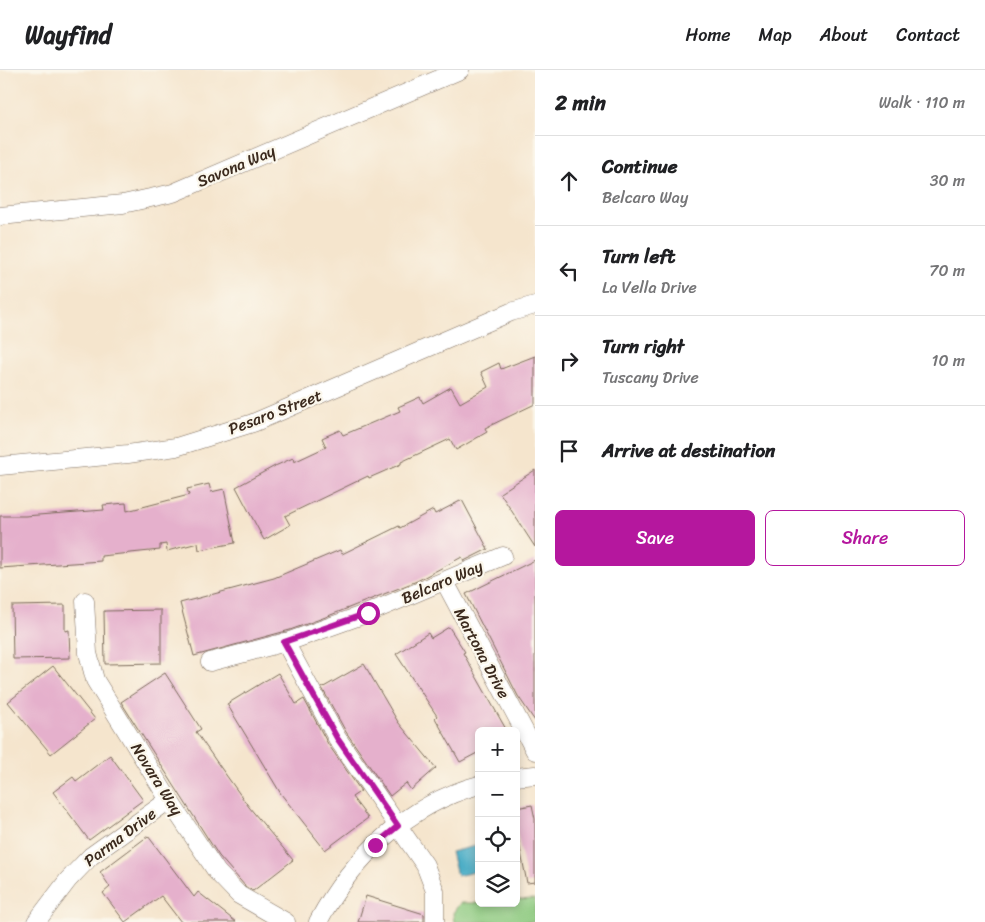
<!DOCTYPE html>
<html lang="en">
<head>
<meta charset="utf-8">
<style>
	:root { --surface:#fff; --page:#f6f6f6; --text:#202124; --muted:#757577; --line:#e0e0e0; --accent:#b5179e }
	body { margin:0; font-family:Sriracha,sans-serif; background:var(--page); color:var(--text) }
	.controls { position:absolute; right:15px; bottom:15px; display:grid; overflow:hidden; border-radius:8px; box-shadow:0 2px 8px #0003 }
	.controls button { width:45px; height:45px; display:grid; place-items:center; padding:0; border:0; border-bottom:1px solid var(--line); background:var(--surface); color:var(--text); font:25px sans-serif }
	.stop { position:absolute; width:15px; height:15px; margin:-11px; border:4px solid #b5179e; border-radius:50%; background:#fff }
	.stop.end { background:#b5179e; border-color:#fff; box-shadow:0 1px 5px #0008 }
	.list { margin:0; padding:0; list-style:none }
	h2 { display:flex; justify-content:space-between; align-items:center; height:65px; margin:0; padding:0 20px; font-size:21px }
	h2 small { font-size:16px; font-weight:400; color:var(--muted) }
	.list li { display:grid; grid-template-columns:32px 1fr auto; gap:15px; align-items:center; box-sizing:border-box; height:90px; padding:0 20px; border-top:1px solid var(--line) }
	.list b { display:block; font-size:19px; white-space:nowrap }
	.list p { margin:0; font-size:16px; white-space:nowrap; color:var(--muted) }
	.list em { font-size:16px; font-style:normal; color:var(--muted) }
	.actions { display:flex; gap:10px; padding:15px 20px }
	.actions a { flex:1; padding:11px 0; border:1px solid var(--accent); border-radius:8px; text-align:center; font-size:18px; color:var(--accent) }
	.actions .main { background:var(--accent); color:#fff }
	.icon { flex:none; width:28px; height:28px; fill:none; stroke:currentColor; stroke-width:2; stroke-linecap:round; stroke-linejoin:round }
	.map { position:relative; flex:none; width:535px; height:852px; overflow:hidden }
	header { display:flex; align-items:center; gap:30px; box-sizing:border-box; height:70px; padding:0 25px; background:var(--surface); border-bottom:1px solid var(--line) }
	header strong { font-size:24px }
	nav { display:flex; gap:28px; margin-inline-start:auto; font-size:18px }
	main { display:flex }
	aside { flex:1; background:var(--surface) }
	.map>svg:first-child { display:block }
</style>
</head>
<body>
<header>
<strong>Wayfind</strong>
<nav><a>Home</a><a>Map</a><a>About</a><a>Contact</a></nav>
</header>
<main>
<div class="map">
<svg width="535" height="852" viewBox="0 0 535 852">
	<rect width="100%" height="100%" fill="#fbf7ec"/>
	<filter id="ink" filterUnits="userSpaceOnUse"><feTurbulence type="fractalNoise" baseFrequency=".02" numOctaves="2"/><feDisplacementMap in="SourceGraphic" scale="10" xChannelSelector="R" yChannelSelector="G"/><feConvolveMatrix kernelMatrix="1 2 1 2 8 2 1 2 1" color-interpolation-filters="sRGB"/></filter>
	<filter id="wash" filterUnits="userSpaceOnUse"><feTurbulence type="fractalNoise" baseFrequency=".0096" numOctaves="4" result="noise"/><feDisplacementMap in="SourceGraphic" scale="20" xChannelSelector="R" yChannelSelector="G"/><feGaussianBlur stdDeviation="1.12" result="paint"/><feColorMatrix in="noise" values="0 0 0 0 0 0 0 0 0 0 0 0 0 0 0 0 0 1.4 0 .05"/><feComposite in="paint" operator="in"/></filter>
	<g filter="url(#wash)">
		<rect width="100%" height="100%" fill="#f5e5cd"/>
		<path fill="#8cc97f" stroke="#647a4e" d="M535,829V852H454L453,843L460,833H516V830Z"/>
		<path fill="#46abc5" stroke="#406a72" d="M479,775V801L457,806L451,782Z"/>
		<g id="blocks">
			<g fill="#e5b0cc">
				<path d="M535,286V334L485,358L487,362L456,380L450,369L401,392V394L369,408L368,406L285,446L290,455L264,470L236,417L275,396L293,388L294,392L326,377L322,368L340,360L343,365L400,341L398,337L420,327L423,333L451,317L460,333L488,317L481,302L499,293L501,299Z"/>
				<path d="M535,400V477L500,423Z"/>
				<path d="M209,414L211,422L224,419L235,473L199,480L198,473L167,481L166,474L160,475V480L101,486V491L0,498V446H25L104,440L103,435L126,433L127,441L189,425L187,419Z"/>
				<path d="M462,430L488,479L464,491L462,487L417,511L323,548L290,560L194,586L180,533L274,508L340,480L342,484L399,456L400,458L433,440L435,444Z"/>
				<path d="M535,490V651L518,626L466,524Z"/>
				<path d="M65,535V561L69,560L70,588L13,589L12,536Z"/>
				<path d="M161,540V593L105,594L104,541Z"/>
				<path d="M449,557L465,582L463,583L507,661H479V682L460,692L435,648L437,646L396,584L428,563L431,568Z"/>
				<path d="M364,594L398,652L436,698L411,720L406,713L390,726L346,662L322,618Z"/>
				<path d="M53,596L95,649L51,684L8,632Z"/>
				<path d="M165,603L201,659L196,662L216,691L249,737L293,790L253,821L246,817L219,786L121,632Z"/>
				<path d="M278,603L296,634L304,629L328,674L361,721L352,727L368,748L325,780L281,724L227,634Z"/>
				<path d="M110,685L143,730L89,770L53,722L73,707L76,711Z"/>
				<path d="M532,735L535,749V812L527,813L516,758V738Z"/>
				<path d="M148,766L194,827L198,822L236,852H181L161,826L125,852L103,823L110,817L100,802Z"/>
				<path d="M366,826L424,844V852H358Z"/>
			</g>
		</g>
	</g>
	<g filter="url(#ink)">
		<use href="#blocks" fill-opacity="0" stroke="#7c6b5b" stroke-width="1"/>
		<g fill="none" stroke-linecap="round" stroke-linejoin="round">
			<defs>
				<g id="minor">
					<path d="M0,146L123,134L173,123L460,0"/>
					<path d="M0,396L128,384L176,377L253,353L511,242L535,235"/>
					<path d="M445,512L535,681"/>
					<path d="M85,531L88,583L95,610L169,730L217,802L239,825L286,852"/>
					<path d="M285,572L337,668L425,795L435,821V852"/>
					<path d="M210,592L290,571L368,543L503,486"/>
					<path d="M516,707L535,705"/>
					<path d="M36,852L68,810L91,786L169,730"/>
					<path d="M318,852C351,789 408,734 479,715"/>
				</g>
			</defs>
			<use href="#minor" stroke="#7c6b5b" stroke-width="19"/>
			<use href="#minor" stroke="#fff" stroke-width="18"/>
		</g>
	</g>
	<g fill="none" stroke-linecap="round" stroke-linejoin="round" filter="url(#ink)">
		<path stroke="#b5179e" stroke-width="6" d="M368,543L284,572L337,668L398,756L375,775"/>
	</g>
	<g text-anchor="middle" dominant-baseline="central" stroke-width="4.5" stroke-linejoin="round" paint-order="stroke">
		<g font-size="16" fill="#3b2a1e" stroke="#fbf7ec">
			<text transform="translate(236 96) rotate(-23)">Savona Way</text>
			<text transform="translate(275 342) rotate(-21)">Pesaro Street</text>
			<text transform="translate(442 512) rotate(-23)">Belcaro Way</text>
			<text transform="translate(482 583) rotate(62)">Martona Drive</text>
			<text transform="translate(157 709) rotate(58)">Novara Way</text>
			<text transform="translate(120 767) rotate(-37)">Parma Drive</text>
		</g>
	</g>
</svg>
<div class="controls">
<button>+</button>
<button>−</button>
<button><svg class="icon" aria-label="locate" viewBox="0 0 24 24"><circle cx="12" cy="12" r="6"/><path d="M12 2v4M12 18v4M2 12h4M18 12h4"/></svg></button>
<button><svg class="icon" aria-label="layers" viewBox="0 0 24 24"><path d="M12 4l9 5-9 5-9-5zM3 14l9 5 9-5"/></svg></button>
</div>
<div class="stop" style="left:368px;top:543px"></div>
<div class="stop end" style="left:375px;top:775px"></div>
</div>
<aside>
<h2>2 min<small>Walk · 110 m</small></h2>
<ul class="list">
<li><svg class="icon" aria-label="ahead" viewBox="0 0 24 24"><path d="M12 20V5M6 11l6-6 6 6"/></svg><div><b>Continue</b><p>Belcaro Way</p></div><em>30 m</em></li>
<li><svg class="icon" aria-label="left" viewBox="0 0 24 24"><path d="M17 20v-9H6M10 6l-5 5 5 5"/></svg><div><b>Turn left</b><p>La Vella Drive</p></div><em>70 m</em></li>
<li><svg class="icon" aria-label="right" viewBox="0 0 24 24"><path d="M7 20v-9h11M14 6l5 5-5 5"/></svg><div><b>Turn right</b><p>Tuscany Drive</p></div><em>10 m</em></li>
<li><svg class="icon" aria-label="arrive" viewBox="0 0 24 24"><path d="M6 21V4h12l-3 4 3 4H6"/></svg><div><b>Arrive at destination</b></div></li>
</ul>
<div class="actions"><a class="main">Save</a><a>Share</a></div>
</aside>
</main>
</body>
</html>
